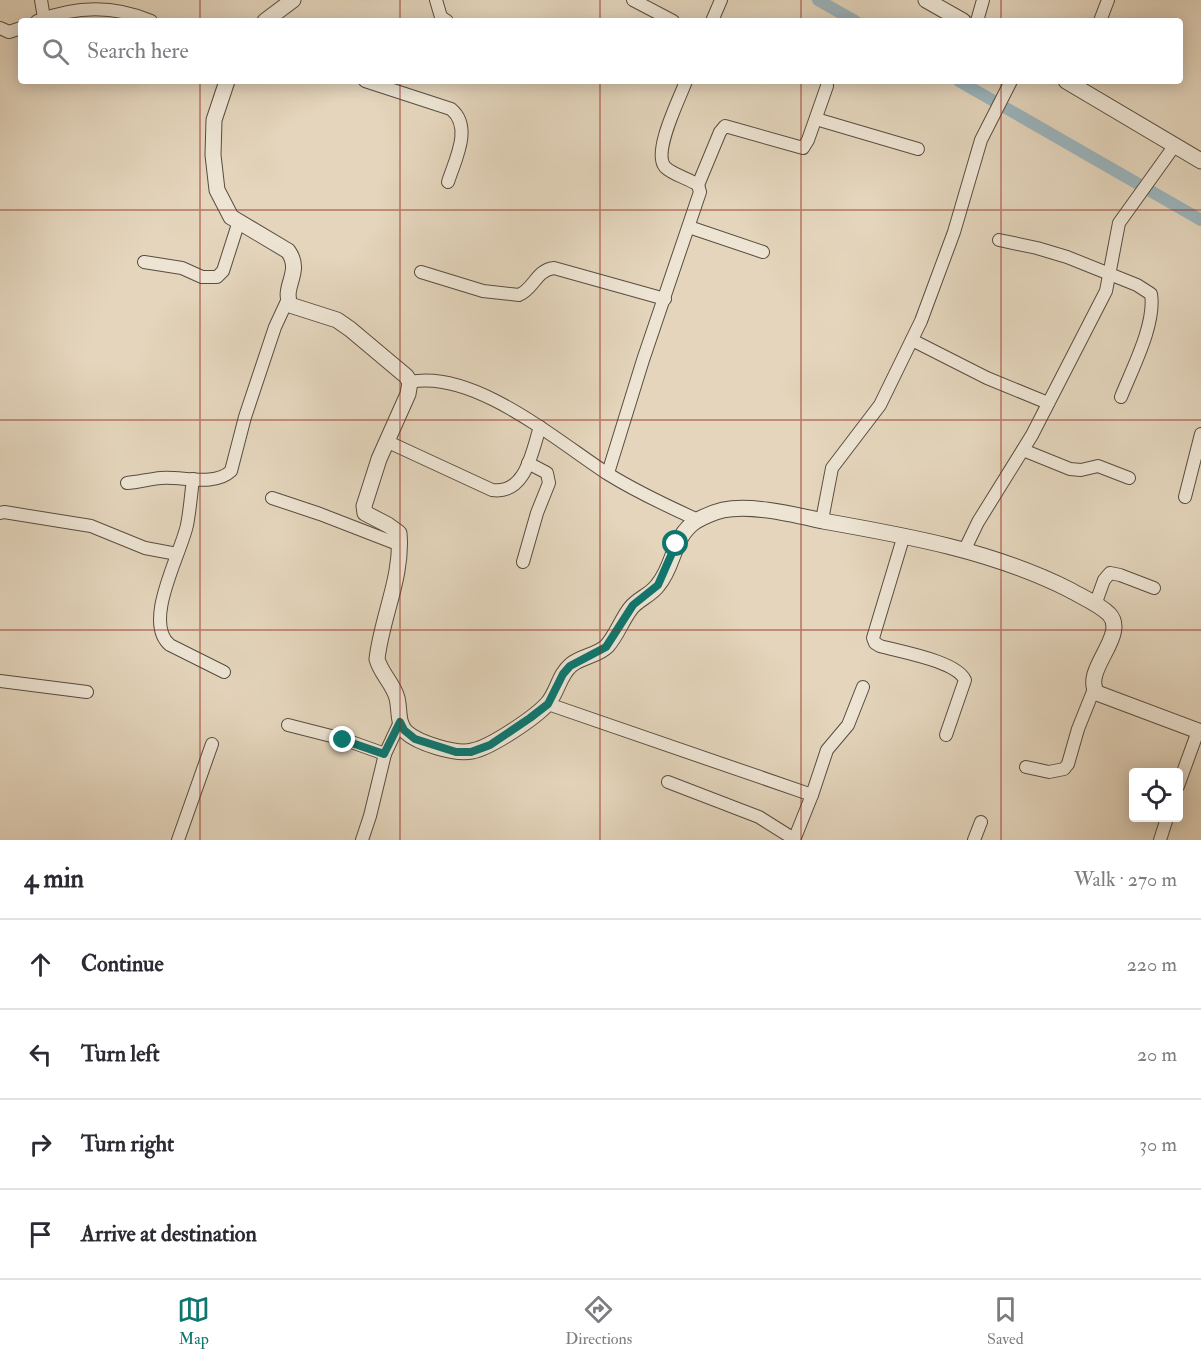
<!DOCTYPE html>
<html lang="en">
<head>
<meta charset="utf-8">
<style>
	:root { --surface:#fff; --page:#f2f2f3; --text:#2b2b33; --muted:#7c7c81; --line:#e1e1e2; --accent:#0f766e }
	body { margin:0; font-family:"IM FELL Double Pica",serif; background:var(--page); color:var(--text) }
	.controls { position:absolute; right:18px; bottom:18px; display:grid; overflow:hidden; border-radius:6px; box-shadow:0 3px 15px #0003 }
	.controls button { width:54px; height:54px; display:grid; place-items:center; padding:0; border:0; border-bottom:2px solid var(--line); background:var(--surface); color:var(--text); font:30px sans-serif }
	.stop { position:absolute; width:18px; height:18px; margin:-14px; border:4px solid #0f766e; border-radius:50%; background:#fff }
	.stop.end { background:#0f766e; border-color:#fff; box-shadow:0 2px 6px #0008 }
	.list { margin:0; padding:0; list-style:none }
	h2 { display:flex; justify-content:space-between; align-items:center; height:78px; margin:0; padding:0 24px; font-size:26px }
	h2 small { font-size:20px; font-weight:400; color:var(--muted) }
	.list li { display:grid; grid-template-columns:39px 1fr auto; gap:18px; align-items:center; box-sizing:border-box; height:90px; padding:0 24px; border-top:2px solid var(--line) }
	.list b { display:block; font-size:22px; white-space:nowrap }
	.list em { font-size:20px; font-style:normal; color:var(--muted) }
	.icon { flex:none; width:33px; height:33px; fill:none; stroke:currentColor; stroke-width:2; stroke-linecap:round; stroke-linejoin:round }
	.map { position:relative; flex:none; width:1201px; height:840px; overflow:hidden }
	.search { position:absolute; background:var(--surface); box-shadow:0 3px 15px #0003; left:18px; right:18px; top:18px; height:66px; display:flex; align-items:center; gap:15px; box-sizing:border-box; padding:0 21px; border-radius:6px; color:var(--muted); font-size:22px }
	.sheet { height:438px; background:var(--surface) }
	nav { display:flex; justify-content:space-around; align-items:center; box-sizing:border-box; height:84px; border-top:2px solid var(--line); background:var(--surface); font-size:16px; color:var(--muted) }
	nav a { display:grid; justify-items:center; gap:3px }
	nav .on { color:var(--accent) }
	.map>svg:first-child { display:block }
</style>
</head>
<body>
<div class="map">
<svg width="1201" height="840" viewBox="0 0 1201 840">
	<rect width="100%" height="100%" fill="#e4d5bc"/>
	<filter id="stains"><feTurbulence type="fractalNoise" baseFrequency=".00333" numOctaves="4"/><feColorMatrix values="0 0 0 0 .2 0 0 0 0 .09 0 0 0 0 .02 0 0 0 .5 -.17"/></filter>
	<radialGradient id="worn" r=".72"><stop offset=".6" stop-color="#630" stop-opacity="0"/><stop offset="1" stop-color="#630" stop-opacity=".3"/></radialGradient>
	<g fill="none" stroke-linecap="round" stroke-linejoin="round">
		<g stroke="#9bb5bd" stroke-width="12">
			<path d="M818,0L855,21"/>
			<path d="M959,81L1201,220"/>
		</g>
		<defs>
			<g id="minor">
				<path d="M41,0L44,18"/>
				<path d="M436,0L441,17L447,21"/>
				<path d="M633,0L673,21"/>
				<path d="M37,21C75,6 114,5 151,21"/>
				<path d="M712,21L721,0"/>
				<path d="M977,21L983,0"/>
				<path d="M1100,21L1108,0"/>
				<path d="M0,28L9,32L21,28"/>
				<path d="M365,81L451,109C473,127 455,160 448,182"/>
				<path d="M816,119L918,149"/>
				<path d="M698,185L720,132L725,126L803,148L808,140L827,86"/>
				<path d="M689,227L763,252"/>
				<path d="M999,240L1037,248L1067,257L1137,285L1151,294C1156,324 1132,369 1121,397"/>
				<path d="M144,262L182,268L202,277H217L223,271L239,221"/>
				<path d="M421,272L483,291L519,295C534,289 536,270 554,268L665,299"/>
				<path d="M912,340L987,378L1048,403"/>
				<path d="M410,382C474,369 557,441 608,474C637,492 667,506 698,520"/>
				<path d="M386,441L492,490C526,495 532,451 540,427"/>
				<path d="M1023,450L1070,469L1081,470L1098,466L1129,478"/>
				<path d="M608,473L643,360L700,192L698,185C688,178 673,175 665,167C652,152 680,98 686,81"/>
				<path d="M193,479C191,494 190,510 187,525C181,554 142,622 170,645L224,672"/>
				<path d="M127,483C138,482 150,479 161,478C182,476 214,487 231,471L245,417L275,327L288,299"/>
				<path d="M1185,497L1201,434"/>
				<path d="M272,498L320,514L400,545"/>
				<path d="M0,513L4,512L91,526L145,548L177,554"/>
				<path d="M822,520L832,468L880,405L921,321L954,232L981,140L1011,81"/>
				<path d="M904,535L873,638L875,643L880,646C901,652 956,661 965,680L946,735"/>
				<path d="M964,551L978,522L1032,435L1106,291L1119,223L1175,145"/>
				<path d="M523,562L537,513L549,483L547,473L528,463"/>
				<path d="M1095,605L1104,580L1110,573L1120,575L1154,588"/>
				<path d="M0,681L87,692"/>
				<path d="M548,704L812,795L794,840"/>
				<path d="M288,725L343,739L385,754"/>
				<path d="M1026,767L1049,772L1064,769L1068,764L1078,729L1094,689"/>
				<path d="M668,782L759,817L794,839"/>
				<path d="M1178,786L1198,731"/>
				<path d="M812,795L827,750L848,725L863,687"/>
				<path d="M178,840L212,744"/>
				<path d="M362,840L370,816L385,754L400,722"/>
				<path d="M974,840L981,822"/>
				<path d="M1160,840L1167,818"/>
			</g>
			<g id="tertiary">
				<path d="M926,0L963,21"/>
				<path d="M265,21L293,0"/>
				<path d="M227,81L214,120L213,155L217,190L231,217L288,251C303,272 282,285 290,305L337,320L350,329L406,376L410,382L408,394L379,459L364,506L365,513L388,525L399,533C403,576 382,616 377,659C381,674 393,683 397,698C400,710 397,723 406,732C418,743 456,755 472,751C490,748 536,717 548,703C558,691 559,675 571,665C582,656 597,656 607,646C617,635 622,619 631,608C638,599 651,595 658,585C675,565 672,537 696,521C703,517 715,512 723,510C752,504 795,515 823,521C908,536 993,551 1070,590C1082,597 1099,604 1109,614C1129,635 1081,671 1097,693L1201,732"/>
				<path d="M1066,81L1201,161"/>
			</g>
		</defs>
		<use href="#minor" stroke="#584d40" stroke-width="14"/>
		<use href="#tertiary" stroke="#584d40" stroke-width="17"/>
		<use href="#minor" stroke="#ede4d3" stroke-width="12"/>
		<use href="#tertiary" stroke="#ede4d3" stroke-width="15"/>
	</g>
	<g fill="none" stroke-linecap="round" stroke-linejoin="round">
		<path stroke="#0f766e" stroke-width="8" d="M343,740L384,754L400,722L404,730L415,739L456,752H471L490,745L530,718L548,704L563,674L570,666L606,647L633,605L658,585L676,544"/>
	</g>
	<path fill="none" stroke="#8f2418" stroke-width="1.5" stroke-opacity="0.55" d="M200,0V21M400,0V21M600,0V21M801,0V21M1001,0V21M200,81V840M400,81V840M600,81V840M801,81V840M1001,81V840M0,210H1201M0,420H1201M0,630H1201"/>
	<rect width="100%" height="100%" filter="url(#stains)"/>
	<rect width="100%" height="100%" fill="url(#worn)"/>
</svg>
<div class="controls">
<button><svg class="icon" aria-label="locate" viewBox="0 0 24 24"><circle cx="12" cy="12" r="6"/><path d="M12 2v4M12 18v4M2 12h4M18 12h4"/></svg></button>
</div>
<div class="stop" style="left:676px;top:544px"></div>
<div class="stop end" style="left:343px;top:740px"></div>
<div class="search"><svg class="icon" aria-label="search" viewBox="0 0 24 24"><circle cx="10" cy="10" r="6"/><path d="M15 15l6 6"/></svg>Search here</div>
</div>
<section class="sheet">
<h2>4 min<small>Walk · 270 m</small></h2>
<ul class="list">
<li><svg class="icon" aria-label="ahead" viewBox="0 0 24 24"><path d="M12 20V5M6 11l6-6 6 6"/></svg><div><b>Continue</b></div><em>220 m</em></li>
<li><svg class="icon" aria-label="left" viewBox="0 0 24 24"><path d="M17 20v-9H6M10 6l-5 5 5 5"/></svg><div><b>Turn left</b></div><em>20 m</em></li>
<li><svg class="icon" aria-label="right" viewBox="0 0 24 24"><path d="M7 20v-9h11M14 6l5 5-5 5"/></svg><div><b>Turn right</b></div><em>30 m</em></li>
<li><svg class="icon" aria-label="arrive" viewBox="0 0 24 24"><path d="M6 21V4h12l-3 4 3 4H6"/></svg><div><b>Arrive at destination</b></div></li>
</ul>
</section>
<nav>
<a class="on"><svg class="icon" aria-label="map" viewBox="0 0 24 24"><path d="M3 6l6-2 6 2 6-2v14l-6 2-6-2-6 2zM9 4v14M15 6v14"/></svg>Map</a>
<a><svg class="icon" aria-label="directions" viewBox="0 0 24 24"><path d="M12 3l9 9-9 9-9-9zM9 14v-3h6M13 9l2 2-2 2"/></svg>Directions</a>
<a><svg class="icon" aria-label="saved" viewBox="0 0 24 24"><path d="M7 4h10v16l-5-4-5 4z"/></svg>Saved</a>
</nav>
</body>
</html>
